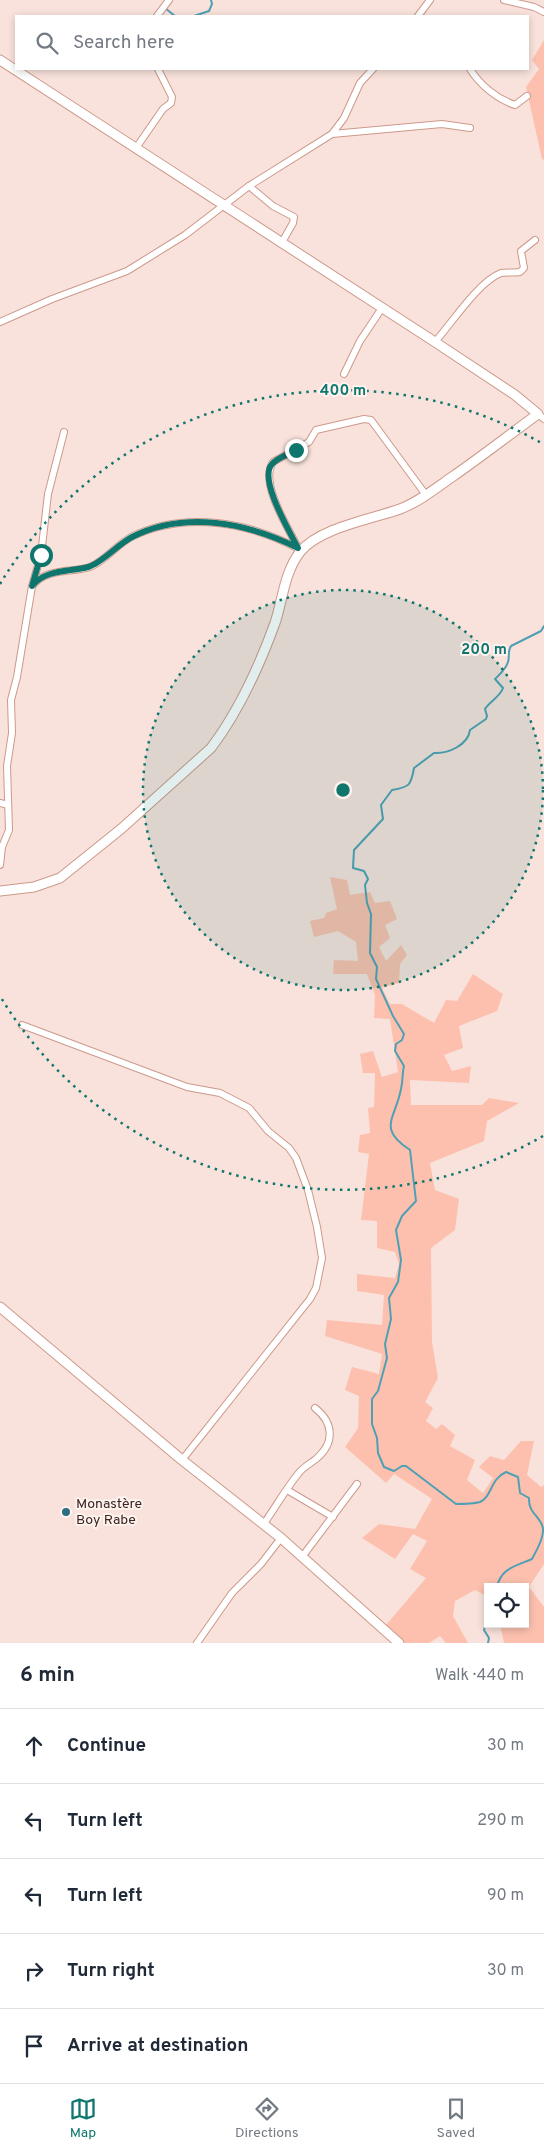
<!DOCTYPE html>
<html lang="en">
<head>
<meta charset="utf-8">
<style>
	:root { --surface:#fff; --page:#f2f2f3; --text:#1f2937; --muted:#747a83; --line:#e0e1e3; --accent:#0f766e }
	body { margin:0; font-family:Overpass,sans-serif; background:var(--page); color:var(--text) }
	.controls { position:absolute; right:15px; bottom:15px; display:grid; overflow:hidden; border-radius:0px; box-shadow:0 2px 8px #0003 }
	.controls button { width:45px; height:45px; display:grid; place-items:center; padding:0; border:0; border-bottom:1px solid var(--line); background:var(--surface); color:var(--text); font:25px sans-serif }
	.stop { position:absolute; width:15px; height:15px; margin:-11px; border:4px solid #0f766e; border-radius:50%; background:#fff }
	.stop.end { background:#0f766e; border-color:#fff; box-shadow:0 1px 5px #0008 }
	.list { margin:0; padding:0; list-style:none }
	h2 { display:flex; justify-content:space-between; align-items:center; height:65px; margin:0; padding:0 20px; font-size:21px }
	h2 small { font-size:16px; font-weight:400; color:var(--muted) }
	.list li { display:grid; grid-template-columns:32px 1fr auto; gap:15px; align-items:center; box-sizing:border-box; height:75px; padding:0 20px; border-top:1px solid var(--line) }
	.list b { display:block; font-size:19px; white-space:nowrap }
	.list em { font-size:16px; font-style:normal; color:var(--muted) }
	.icon { flex:none; width:28px; height:28px; fill:none; stroke:currentColor; stroke-width:2; stroke-linecap:round; stroke-linejoin:round }
	.map { position:relative; flex:none; width:544px; height:1643px; overflow:hidden }
	.search { position:absolute; background:var(--surface); box-shadow:0 2px 8px #0003; left:15px; right:15px; top:15px; height:55px; display:flex; align-items:center; gap:12px; box-sizing:border-box; padding:0 18px; border-radius:0px; color:var(--muted); font-size:19px }
	.sheet { height:440px; background:var(--surface) }
	nav { display:flex; justify-content:space-around; align-items:center; box-sizing:border-box; height:70px; border-top:1px solid var(--line); background:var(--surface); font-size:14px; color:var(--muted) }
	nav a { display:grid; justify-items:center; gap:2px }
	nav .on { color:var(--accent) }
	.map>svg:first-child { display:block }
</style>
</head>
<body>
<div class="map">
<svg width="544" height="1643" viewBox="0 0 544 1643">
	<rect width="100%" height="100%" fill="#f9e2db"/>
	<g fill="#fdc0ae">
		<path d="M544,40V160L542,159L526,87L539,69L532,60Z"/>
		<path d="M330,877L347,880L350,895L370,892L375,903L390,901L397,919L385,925L390,938L379,947L386,961L401,945L407,955L400,964L399,983L382,988L390,1004H402L434,1023L446,1000L457,1001L473,974L503,994L497,1011L459,1026L463,1048L444,1055L452,1071L471,1066L469,1083L410,1080L411,1105H482L489,1098L519,1103L487,1121L484,1141L430,1163L435,1190L459,1199L455,1230L431,1248L432,1342L438,1378L425,1402L433,1408L426,1421L436,1429L442,1424L455,1435L450,1446L475,1460L467,1480L483,1493L493,1478L479,1467L490,1456L504,1460L521,1441H534L527,1475L541,1487L544,1485V1564L529,1587L544,1607V1643H504L500,1624H525V1587H488V1597L475,1590L455,1601L453,1616L468,1643H446L440,1636L429,1643H397L386,1625L426,1578L410,1569L427,1541L413,1534L395,1559L362,1538L379,1524L415,1529L432,1499L394,1474L386,1483L345,1447L358,1428L359,1396L345,1390L352,1367L379,1374L382,1354L325,1336L327,1320L382,1325L384,1295L357,1291V1274L395,1278L399,1264L395,1252L377,1248V1221L361,1220L369,1154L358,1152L360,1135L370,1133L368,1108L374,1107L375,1073H363L360,1054L373,1051L382,1077L398,1072L390,1019L374,1018L375,995L367,974H333L334,960L358,961L356,942L338,931L314,937L310,921L324,918L326,913L337,909Z"/>
	</g>
	<g fill="none" stroke-linecap="round" stroke-linejoin="round">
		<g stroke="#4fa0b4" stroke-width="2">
			<path d="M165,8L175,16"/>
			<path d="M194,16L209,11L212,4L211,0"/>
			<path d="M497,1587C501,1568 516,1566 532,1559C536,1551 544,1539 543,1529C542,1517 528,1514 529,1498L520,1493L518,1477L506,1472C490,1479 492,1497 480,1502C473,1504 463,1504 456,1504L406,1466H402L394,1471L384,1467L378,1453L377,1438L372,1424V1399L378,1391L387,1358L385,1344L391,1319L389,1298L398,1282L401,1260L396,1230L402,1216L416,1201L410,1150C377,1128 395,1120 401,1089C403,1081 402,1074 404,1066L395,1051L396,1044L402,1040L404,1034L393,1016L376,979L377,967L370,953L371,914L367,903L365,885L368,879L364,871L353,868L354,850L383,819L381,805L392,790C409,787 411,786 414,768L434,753C448,754 468,745 470,730L486,719L487,716L485,709C490,701 500,697 503,688L495,679C500,674 506,669 508,662C510,656 507,652 511,646L541,631L544,626"/>
			<path d="M488,1615L484,1630L489,1638L488,1643"/>
		</g>
		<defs>
			<g id="street">
				<path d="M504,0L534,7L544,12"/>
				<path d="M157,16L169,0"/>
				<path d="M418,16L430,0"/>
				<path d="M470,69C480,85 497,99 515,105L527,96"/>
				<path d="M332,134L442,124L470,128"/>
				<path d="M136,148L163,109L171,103L172,97L158,69"/>
				<path d="M249,186L273,206L294,217L293,223L281,244"/>
				<path d="M0,322L52,299L127,271L185,235L249,186L332,134L344,118L360,83L373,69"/>
				<path d="M435,342C451,324 479,281 501,273C506,272 514,273 520,272L524,268L521,251L535,240"/>
				<path d="M344,374L360,341L382,308"/>
				<path d="M538,414L544,419"/>
				<path d="M298,548C288,527 259,483 273,462L309,442L316,430L364,419L371,420L426,495"/>
				<path d="M33,585C46,568 71,573 90,567C105,561 117,544 133,536C186,511 249,522 299,549"/>
				<path d="M0,803L8,805"/>
				<path d="M0,865L2,847L9,830L7,766L12,733L11,700L17,677L32,586L41,555L48,494L64,432"/>
				<path d="M22,1025L187,1087L220,1093L249,1108L268,1131L289,1148L296,1158L308,1190L317,1227L322,1258L316,1288L310,1299L182,1460"/>
				<path d="M287,1490L333,1517"/>
				<path d="M263,1525C275,1508 285,1490 298,1474C303,1467 310,1464 316,1459C335,1443 334,1423 315,1408"/>
				<path d="M302,1557L357,1484"/>
				<path d="M197,1643L232,1593L261,1564L281,1538"/>
			</g>
			<g id="secondary">
				<path d="M0,60L435,342L515,395L538,414C509,435 481,457 452,477C436,488 419,502 400,509C372,519 319,528 300,552C284,573 283,599 275,623C259,667 239,711 211,748L121,829L60,878L34,887L0,891"/>
				<path d="M0,1307L182,1460L281,1538L399,1643"/>
			</g>
		</defs>
		<use href="#street" stroke="#cd998a" stroke-width="8"/>
		<use href="#secondary" stroke="#cd998a" stroke-width="11"/>
		<use href="#street" stroke="#fff" stroke-width="6"/>
		<use href="#secondary" stroke="#fff" stroke-width="9"/>
	</g>
	<g fill="none" stroke-linecap="round" stroke-linejoin="round">
		<path stroke="#0f766e" stroke-width="6" d="M41,555L32,586C45,569 70,572 88,567C101,564 118,544 132,537C185,510 248,523 298,548C290,532 258,479 272,464C277,458 289,454 296,450"/>
	</g>
	<circle cx="343" cy="790" r="200" fill="#0f766e" fill-opacity=".12"/>
	<g fill="none" stroke="#0f766e" stroke-width="2.5" stroke-dasharray="2.5 5">
		<circle cx="343" cy="790" r="200"/>
		<path d="M543 1136A400 400 0 0 1 0 996M0 584A400 400 0 0 1 543 444"/>
	</g>
	<circle fill="#2b6e7f" stroke="#fef2ef" stroke-width="2" cx="66" cy="1512" r="5"/>
	<g text-anchor="middle" dominant-baseline="central" stroke-width="4" stroke-linejoin="round" paint-order="stroke">
		<g font-size="14" fill="#3a2620" stroke="#fef2ef" text-anchor="start">
			<text x="76" y="1504">Monastère<tspan x="76" dy="16">Boy Rabe</tspan></text>
		</g>
	</g>
	<circle cx="343" cy="790" r="8" fill="#0f766e" stroke="#fef2ef" stroke-width="2.5"/>
	<g font-size="15" text-anchor="middle" font-weight="bold" fill="#0f766e" stroke="#fef2ef" stroke-width="4" stroke-linejoin="round" paint-order="stroke">
		<text x="343" y="395">400 m</text>
		<text x="484" y="654">200 m</text>
	</g>
</svg>
<div class="controls">
<button><svg class="icon" aria-label="locate" viewBox="0 0 24 24"><circle cx="12" cy="12" r="6"/><path d="M12 2v4M12 18v4M2 12h4M18 12h4"/></svg></button>
</div>
<div class="stop" style="left:41px;top:555px"></div>
<div class="stop end" style="left:296px;top:450px"></div>
<div class="search"><svg class="icon" aria-label="search" viewBox="0 0 24 24"><circle cx="10" cy="10" r="6"/><path d="M15 15l6 6"/></svg>Search here</div>
</div>
<section class="sheet">
<h2>6 min<small>Walk · 440 m</small></h2>
<ul class="list">
<li><svg class="icon" aria-label="ahead" viewBox="0 0 24 24"><path d="M12 20V5M6 11l6-6 6 6"/></svg><div><b>Continue</b></div><em>30 m</em></li>
<li><svg class="icon" aria-label="left" viewBox="0 0 24 24"><path d="M17 20v-9H6M10 6l-5 5 5 5"/></svg><div><b>Turn left</b></div><em>290 m</em></li>
<li><svg class="icon" aria-label="left" viewBox="0 0 24 24"><path d="M17 20v-9H6M10 6l-5 5 5 5"/></svg><div><b>Turn left</b></div><em>90 m</em></li>
<li><svg class="icon" aria-label="right" viewBox="0 0 24 24"><path d="M7 20v-9h11M14 6l5 5-5 5"/></svg><div><b>Turn right</b></div><em>30 m</em></li>
<li><svg class="icon" aria-label="arrive" viewBox="0 0 24 24"><path d="M6 21V4h12l-3 4 3 4H6"/></svg><div><b>Arrive at destination</b></div></li>
</ul>
</section>
<nav>
<a class="on"><svg class="icon" aria-label="map" viewBox="0 0 24 24"><path d="M3 6l6-2 6 2 6-2v14l-6 2-6-2-6 2zM9 4v14M15 6v14"/></svg>Map</a>
<a><svg class="icon" aria-label="directions" viewBox="0 0 24 24"><path d="M12 3l9 9-9 9-9-9zM9 14v-3h6M13 9l2 2-2 2"/></svg>Directions</a>
<a><svg class="icon" aria-label="saved" viewBox="0 0 24 24"><path d="M7 4h10v16l-5-4-5 4z"/></svg>Saved</a>
</nav>
</body>
</html>
